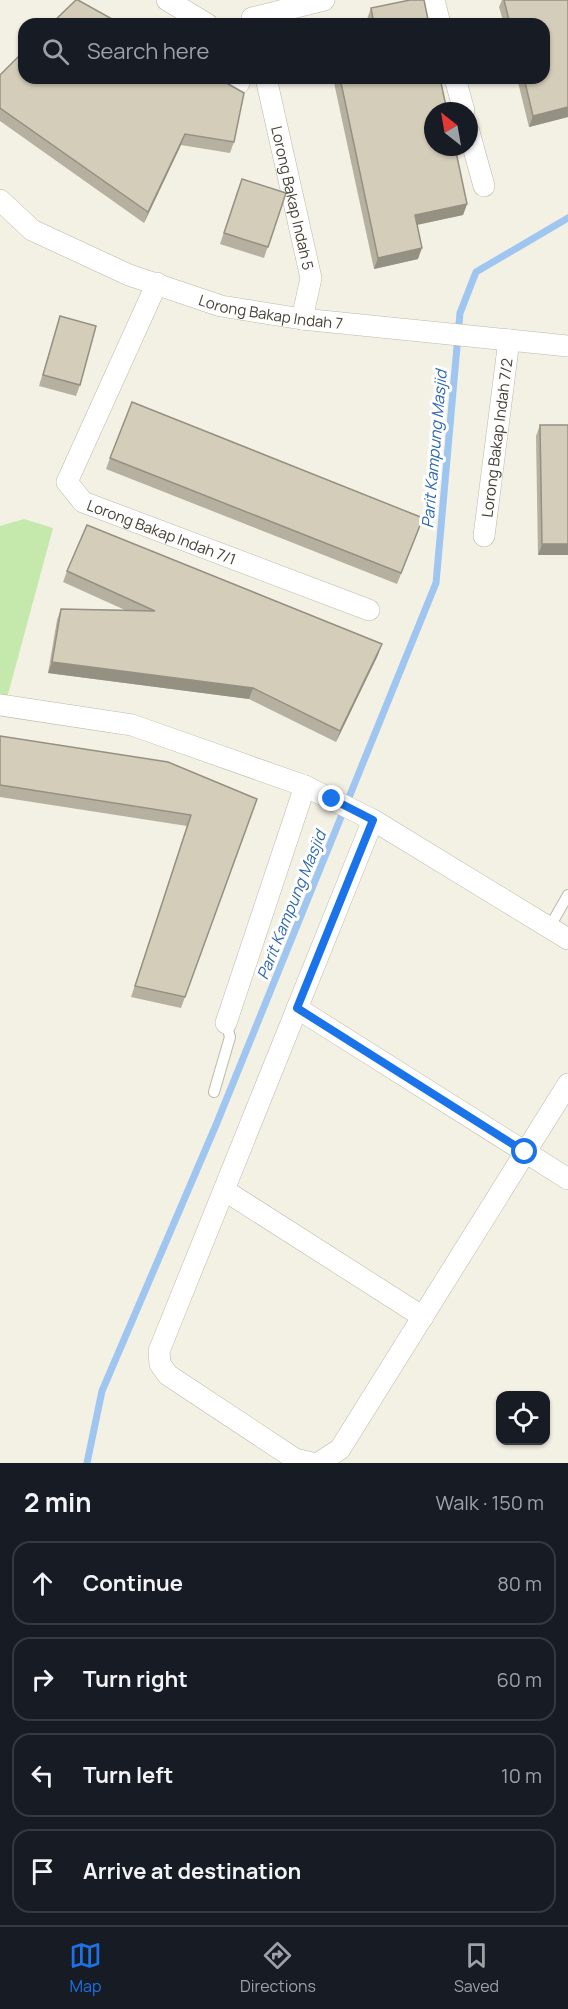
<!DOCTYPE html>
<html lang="en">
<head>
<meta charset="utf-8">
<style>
	:root { --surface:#171b24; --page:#242831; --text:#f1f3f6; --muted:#9ea1a6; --line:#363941; --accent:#1a73e8 }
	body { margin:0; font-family:Manrope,sans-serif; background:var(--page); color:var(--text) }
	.controls { position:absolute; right:18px; bottom:18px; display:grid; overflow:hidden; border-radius:12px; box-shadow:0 2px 4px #0004 }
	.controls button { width:54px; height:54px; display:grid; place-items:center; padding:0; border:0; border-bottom:2px solid var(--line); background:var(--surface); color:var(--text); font:30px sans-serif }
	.compass { position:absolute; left:424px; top:102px; width:54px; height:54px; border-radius:50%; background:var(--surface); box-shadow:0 2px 4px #0004; rotate:329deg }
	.stop { position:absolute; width:18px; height:18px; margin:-14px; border:4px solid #1a73e8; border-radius:50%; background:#fff }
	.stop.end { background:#1a73e8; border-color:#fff; box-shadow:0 2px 6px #0008 }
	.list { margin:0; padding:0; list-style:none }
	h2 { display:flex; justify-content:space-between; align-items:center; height:78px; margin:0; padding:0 24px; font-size:26px }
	h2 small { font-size:20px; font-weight:400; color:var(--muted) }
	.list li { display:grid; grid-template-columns:39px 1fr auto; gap:18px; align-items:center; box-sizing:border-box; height:84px; margin:0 12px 12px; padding:0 12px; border:2px solid var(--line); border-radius:18px }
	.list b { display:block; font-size:22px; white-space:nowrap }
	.list em { font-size:20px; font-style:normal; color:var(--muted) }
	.icon { flex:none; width:33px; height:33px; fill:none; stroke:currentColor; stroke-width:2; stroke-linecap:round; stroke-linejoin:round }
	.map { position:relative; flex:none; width:568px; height:1463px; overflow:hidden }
	.search { position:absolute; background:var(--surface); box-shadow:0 2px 4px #0004; left:18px; right:18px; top:18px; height:66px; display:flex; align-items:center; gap:15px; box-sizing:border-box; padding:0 21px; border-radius:18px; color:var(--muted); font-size:22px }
	.sheet { height:462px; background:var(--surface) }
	nav { display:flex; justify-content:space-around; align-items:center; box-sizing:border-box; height:84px; border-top:2px solid var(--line); background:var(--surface); font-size:16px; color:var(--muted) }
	nav a { display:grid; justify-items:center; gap:3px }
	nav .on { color:var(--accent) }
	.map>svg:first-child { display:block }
</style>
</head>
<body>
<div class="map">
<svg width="568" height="1463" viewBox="0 0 568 1463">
	<rect width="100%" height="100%" fill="#f3f0e4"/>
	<path fill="#c5e8ac" d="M24,519L53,528L7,698L0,697V526Z"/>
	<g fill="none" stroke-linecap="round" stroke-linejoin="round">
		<path stroke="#9fc5f1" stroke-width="7" d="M87,1463L102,1391L216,1125L436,583L460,313L476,272L568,218"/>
		<defs>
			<g id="service">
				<path d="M549,928L568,895"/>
				<path d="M214,1092L230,1037L226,1023"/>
			</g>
			<g id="minor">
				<path d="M167,0L207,24"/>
				<path d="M434,0L440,24"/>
				<path d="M252,18L324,0"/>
				<path d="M237,78L239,83"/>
				<path id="s1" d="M266,78L311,278L302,319"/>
				<path d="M455,78L464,111"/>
				<path d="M469,132L484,186"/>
				<path id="s2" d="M0,200L32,230L129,275L221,306L302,319L568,346"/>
				<path id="s3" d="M157,283L67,482L83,502L369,610"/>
				<path id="s4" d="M484,536L509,340"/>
				<path d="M0,705L132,725L305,786L373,820L568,939"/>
				<path d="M297,1008L568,1179"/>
				<path d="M226,1023L305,786"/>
				<path d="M224,1190L423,1317"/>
				<path d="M312,1463L295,1459L168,1375L160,1364L159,1351L373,820"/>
				<path d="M319,1463L340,1449L568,1084"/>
			</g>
		</defs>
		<use href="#service" stroke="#beb9a7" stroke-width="12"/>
		<use href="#minor" stroke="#beb9a7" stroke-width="22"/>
		<use href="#service" stroke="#fff" stroke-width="10"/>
		<use href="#minor" stroke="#fff" stroke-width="21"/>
	</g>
	<g fill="#b6b0a0">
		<path d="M502,0H568V117L529,127L517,78H544V24H504L499,7Z"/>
		<path d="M371,8L429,24H368L367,19Z"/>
		<path d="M0,75L234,142L230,153L181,145L144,223L0,121Z"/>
		<path d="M333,78H440L467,204L463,215L417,225L418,259L374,269Z"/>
		<path d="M238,190L286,193L264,258L220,244Z"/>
		<path d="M60,316L80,385L76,396L39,386Z"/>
		<path d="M540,425H568V555H538L536,436Z"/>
		<path d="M110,458L419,529L397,584L106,469Z"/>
		<path d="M67,571L378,655L336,742L249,699L48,673L57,620L61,609L125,610L63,582Z"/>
		<path d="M0,736L257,799L181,1008L131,997L187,826L0,797Z"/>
	</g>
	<g fill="#949082">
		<path d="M568,107V117L529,127L533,116Z"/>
		<path d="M185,134L181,145L144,223L148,212Z"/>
		<path d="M467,204L463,215L411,226L415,215Z"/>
		<path d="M422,248L418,259L374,269L378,258Z"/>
		<path d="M542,544H568V555H538Z"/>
		<path d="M382,644L378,655L336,742L340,731Z"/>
		<path d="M52,662L253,688L249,699L48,673Z"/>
	</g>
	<g fill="#d4cdba" stroke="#949082" stroke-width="1.5">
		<path d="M76,0H78L121,24H51Z"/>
		<path d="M410,0H424L429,24H374L371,8Z"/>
		<path d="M504,0H568V107L533,116L524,78H544V24H510Z"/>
		<path d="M24,51V78H218L244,93L234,142L185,134L148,212L0,108V75Z"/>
		<path d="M340,78H440L447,111H433V147H455L467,204L415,215L422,248L378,258Z"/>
		<path d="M242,179L286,193L268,247L224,233Z"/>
		<path d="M60,316L96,326L80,385L43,375Z"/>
		<path d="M132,402L423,518L401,573L110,458Z"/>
		<path d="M540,425H568V544H542Z"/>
		<path d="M87,525L382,644L340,731L253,688L52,662L61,609L155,611L67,571Z"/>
		<path d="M0,736L168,762L257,799L185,997L135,986L191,815L0,785Z"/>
	</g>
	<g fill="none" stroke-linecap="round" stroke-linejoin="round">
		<path stroke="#1a73e8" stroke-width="8" d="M332,799L373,820L297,1008L525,1152"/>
	</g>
	<g text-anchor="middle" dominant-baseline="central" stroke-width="6" stroke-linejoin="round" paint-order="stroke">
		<g font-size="15" fill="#454034" stroke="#fff">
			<text stroke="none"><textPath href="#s1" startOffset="123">Lorong Bakap Indah 5</textPath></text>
			<text stroke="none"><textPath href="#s2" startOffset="298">Lorong Bakap Indah 7</textPath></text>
			<text stroke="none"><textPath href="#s4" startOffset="99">Lorong Bakap Indah 7/2</textPath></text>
			<text stroke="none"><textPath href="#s3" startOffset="328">Lorong Bakap Indah 7/1</textPath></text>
		</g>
		<g font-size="16" font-style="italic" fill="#2c68b2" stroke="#fff">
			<text transform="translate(434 449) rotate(-85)">Parit Kampung Masjid</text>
			<text transform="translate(291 905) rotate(-68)">Parit Kampung Masjid</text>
		</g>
	</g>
</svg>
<div class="controls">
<button><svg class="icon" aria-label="locate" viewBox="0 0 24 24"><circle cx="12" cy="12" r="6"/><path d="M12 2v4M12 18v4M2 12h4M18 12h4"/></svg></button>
</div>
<svg class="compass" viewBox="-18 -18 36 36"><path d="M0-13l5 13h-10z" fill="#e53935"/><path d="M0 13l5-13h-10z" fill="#9ea1a6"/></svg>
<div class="stop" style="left:525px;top:1152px"></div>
<div class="stop end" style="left:332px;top:799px"></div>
<div class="search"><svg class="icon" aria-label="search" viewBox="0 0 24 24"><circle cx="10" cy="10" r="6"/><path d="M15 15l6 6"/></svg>Search here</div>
</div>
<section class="sheet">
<h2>2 min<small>Walk · 150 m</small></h2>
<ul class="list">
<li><svg class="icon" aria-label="ahead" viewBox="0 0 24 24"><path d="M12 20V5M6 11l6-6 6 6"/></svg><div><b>Continue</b></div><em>80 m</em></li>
<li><svg class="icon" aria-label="right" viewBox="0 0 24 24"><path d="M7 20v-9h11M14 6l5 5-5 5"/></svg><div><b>Turn right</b></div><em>60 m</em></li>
<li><svg class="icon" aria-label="left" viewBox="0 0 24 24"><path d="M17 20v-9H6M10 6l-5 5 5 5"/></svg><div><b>Turn left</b></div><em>10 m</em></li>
<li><svg class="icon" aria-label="arrive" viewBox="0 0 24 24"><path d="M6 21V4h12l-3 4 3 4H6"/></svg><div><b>Arrive at destination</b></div></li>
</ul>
</section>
<nav>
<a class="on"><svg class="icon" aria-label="map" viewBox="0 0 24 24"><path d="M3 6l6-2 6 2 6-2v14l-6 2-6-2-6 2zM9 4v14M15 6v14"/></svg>Map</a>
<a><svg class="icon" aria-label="directions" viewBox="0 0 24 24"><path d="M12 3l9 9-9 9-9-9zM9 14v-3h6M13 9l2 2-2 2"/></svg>Directions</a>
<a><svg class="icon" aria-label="saved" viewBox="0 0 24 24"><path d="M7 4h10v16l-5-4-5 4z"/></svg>Saved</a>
</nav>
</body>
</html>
